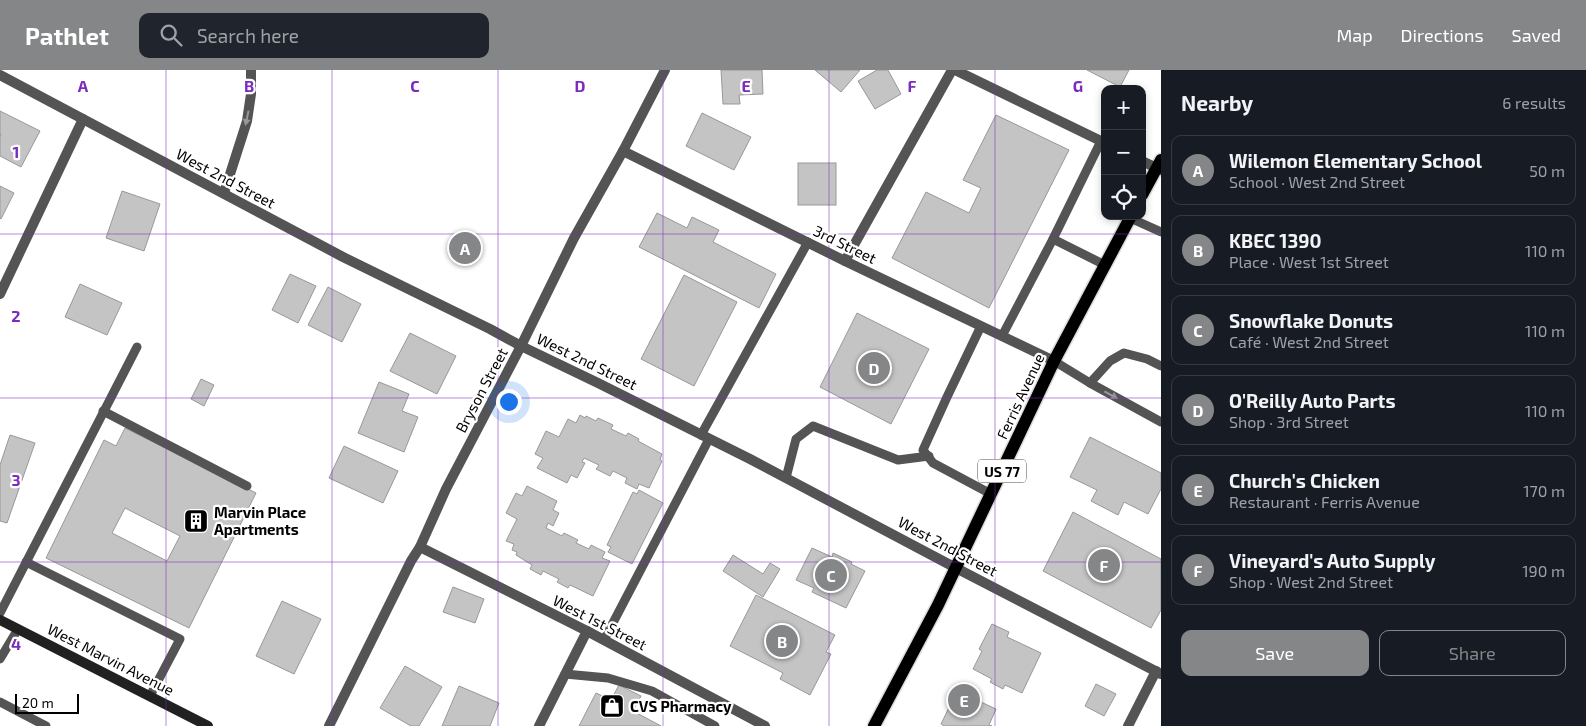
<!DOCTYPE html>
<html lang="en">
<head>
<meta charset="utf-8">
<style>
	:root { --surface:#171b24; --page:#20242c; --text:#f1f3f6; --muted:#9ea1a6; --line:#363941; --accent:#858687 }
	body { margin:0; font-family:"Exo 2",sans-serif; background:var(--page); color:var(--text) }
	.controls { position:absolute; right:15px; top:15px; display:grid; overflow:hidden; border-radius:10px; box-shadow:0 2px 8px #0003 }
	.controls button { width:45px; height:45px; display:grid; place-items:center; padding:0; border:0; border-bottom:1px solid var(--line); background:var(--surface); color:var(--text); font:25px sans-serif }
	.scale { position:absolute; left:15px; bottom:12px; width:64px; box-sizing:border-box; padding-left:5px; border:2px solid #000; border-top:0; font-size:14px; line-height:18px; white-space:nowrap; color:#000; -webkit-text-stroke:4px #fff; paint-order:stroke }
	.you { position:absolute; left:508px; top:331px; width:18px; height:18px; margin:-12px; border:4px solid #fff; border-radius:50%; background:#1a73e8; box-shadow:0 0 0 8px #1a73e833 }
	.badge { display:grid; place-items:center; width:32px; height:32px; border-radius:50%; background:var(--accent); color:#fff; font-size:16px; font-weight:700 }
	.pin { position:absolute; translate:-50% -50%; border:2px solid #fff; box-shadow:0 1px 5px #0006 }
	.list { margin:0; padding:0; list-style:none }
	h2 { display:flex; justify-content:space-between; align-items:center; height:65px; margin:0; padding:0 20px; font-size:21px }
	h2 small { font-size:16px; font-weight:400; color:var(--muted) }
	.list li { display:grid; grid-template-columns:32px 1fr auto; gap:15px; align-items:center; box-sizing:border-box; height:70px; margin:0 10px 10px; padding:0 10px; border:1px solid var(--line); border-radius:10px }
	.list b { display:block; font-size:19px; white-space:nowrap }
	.list p { margin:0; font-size:16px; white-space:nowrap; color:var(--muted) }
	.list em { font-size:16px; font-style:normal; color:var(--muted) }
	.actions { display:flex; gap:10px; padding:15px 20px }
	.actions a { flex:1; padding:11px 0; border:1px solid var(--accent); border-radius:10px; text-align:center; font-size:18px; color:var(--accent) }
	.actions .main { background:var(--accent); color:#fff }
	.icon { flex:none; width:28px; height:28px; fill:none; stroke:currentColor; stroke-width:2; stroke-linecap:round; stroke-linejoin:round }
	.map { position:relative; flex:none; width:1161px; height:656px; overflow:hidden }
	header { display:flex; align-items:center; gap:30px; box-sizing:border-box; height:70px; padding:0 25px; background:var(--accent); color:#fff }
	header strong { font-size:24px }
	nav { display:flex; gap:28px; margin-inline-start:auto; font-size:18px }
	.search { width:350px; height:45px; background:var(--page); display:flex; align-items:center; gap:12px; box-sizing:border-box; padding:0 18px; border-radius:10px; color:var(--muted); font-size:19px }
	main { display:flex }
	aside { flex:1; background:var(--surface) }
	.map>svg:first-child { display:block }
</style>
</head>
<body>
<header>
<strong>Pathlet</strong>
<div class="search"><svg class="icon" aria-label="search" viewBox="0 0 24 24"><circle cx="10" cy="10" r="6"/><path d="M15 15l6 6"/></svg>Search here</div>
<nav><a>Map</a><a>Directions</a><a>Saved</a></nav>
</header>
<main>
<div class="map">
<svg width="1161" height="656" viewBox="0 0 1161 656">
	<rect width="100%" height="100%" fill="#fff"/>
	<g fill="#c4c4c4" stroke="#989898" fill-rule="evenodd">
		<path d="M721,0H762L763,24L739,25L740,34H723Z"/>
		<path d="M815,0H860L841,22Z"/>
		<path d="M877,0H888L901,24L875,39L858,11Z"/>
		<path d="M1087,0H1129L1120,17Z"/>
		<path d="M0,41L40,61L21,97L0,86V67L1,64H0Z"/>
		<path d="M702,43L751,67L734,100L686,76Z"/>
		<path d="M996,45L1069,80L989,238L892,188L926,122L969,143L981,118L963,110Z"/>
		<rect x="798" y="93" width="38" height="42"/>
		<path d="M0,116L14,123L1,149L0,148Z"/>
		<path d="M122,121L160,134L144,181L106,168Z"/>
		<path d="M657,143L687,158L692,147L719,160L713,172L776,204L759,238L639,177Z"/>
		<path d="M290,204L316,216L298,253L272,240Z"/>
		<path d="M684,205L737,232L694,316L641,289Z"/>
		<path d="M80,214L122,233L107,265L65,247Z"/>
		<path d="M328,217L361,234L342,272L308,255Z"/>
		<path d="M857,243L929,279L891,354L820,317Z"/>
		<path d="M410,263L456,286L437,324L390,301Z"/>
		<path d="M201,309L214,315L204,336L191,329Z"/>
		<path d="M379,312L409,324L402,341L418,347L404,382L358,363Z"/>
		<path d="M580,345L585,348L586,346L596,351L598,348L613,355L611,359L626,366L628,363L639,369L638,371L662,384L660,390L662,391L649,418L639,414L637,419L625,413L627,408L613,401L610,406L596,399L599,395L584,388L582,392L585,393L577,408L571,405L567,413L537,398L543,388L535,384L546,361L559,367L568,349L576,353Z"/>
		<path d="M125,358L256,423L189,558L46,488L104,370L116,376ZM125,438L180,466L167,491L112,463Z"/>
		<path d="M10,365L35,373L7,453L0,451V395Z"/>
		<path d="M1090,367L1161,403V419L1148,444L1124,432L1118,445L1091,431L1097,420L1070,407Z"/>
		<path d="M344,376L398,401L383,433L329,408Z"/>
		<path d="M527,416L557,431L553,440L559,443L553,456L548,453L546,458L562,466L564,463L578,470L576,473L589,479L591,475L605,482L602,488L610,491L593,526L570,515L568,518L557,512L559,509L543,501L541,505L530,499L532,495L516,485L517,482L512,480L514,474L506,471L517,449L506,443L516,423L522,426Z"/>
		<path d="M639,420L663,433L632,494L608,482L611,477L607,475L633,422L637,424Z"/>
		<path d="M1073,442L1161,489V540L1151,558L1043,501Z"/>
		<path d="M812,478L832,487L833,483L852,492L851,494L865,501L846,538L812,522L814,518L796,510Z"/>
		<path d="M733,485L763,504L770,493L780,499L763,527L723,501Z"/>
		<path d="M453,517L484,529L475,553L443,542Z"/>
		<path d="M756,525L835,565L826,582L831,584L810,625L780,609L783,603L730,576Z"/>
		<path d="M282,531L321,549L294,604L256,586Z"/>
		<path d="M992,554L1009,562L1007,567L1041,583L1022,623L1005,615L1003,619L990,612L992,609L973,599L982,581L979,579Z"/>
		<path d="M405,596L442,617L419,656H411L380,638Z"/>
		<path d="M1096,614L1116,624L1104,646L1085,636Z"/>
		<path d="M619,615L641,626L633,641L661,656H579L596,623L611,630Z"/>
		<path d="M459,616L499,633L490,656H442Z"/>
		<path d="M957,621L996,639L989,655L992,656H944L941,654Z"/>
	</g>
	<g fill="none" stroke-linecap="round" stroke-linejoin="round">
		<defs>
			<g id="primary">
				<path d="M1142,125L1161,90"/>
				<path d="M874,656L938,535L1054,291L1131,146"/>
			</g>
		</defs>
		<use href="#primary" stroke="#dbdbdb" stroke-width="15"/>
		<g stroke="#545454" stroke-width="9">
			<path d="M1130,148L1161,162"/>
			<path d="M1053,169L1101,71"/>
			<path d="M981,256L947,327L923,380L933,393L991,424"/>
			<path d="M1002,266L1053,169L1105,195"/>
			<path d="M1054,291L1090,313L1161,352"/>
			<path d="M1090,313L1110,291L1124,283L1147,289L1161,296"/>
			<path d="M103,341L247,416"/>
			<path d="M701,365L808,172"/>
			<path d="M786,408L796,369L813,356L898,390L929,386"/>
			<path d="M26,492L180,569L150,626"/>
			<path d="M0,543L137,277"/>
			<path d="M604,570L709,369"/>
			<path d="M0,589L18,559"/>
			<path d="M565,604L608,608L652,621L715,656"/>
			<path d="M0,632L46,656"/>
		</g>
		<g stroke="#545454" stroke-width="10">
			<path d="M955,0L1105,73"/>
			<path d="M0,5L343,187L490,259L521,276L598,313L750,389L956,498L1161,604"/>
			<path d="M623,81L845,191L1054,291"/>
			<path d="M1142,91L1161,100"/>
			<path d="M224,123L247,51L251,24V0"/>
			<path d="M845,191L952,0"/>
			<path d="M0,224L83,49"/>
			<path d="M420,477L587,561L765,656"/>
			<path d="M329,656L411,491L420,477L446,419L521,276L574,168L623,81L665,0"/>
			<path d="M539,656L587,561"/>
			<path d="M1128,656L1156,601"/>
		</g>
		<path stroke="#212121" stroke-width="10" d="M0,550L208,656"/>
		<use href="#primary" stroke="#000" stroke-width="12"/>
	</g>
	<defs><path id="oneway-solid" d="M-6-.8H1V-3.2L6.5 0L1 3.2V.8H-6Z" transform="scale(1.25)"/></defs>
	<g fill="#989898">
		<use href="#oneway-solid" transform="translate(247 48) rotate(102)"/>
		<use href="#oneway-solid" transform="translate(1111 325) rotate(29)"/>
	</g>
	<path fill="none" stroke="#7b2cbf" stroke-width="1" stroke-opacity="0.55" d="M166,0V656M332,0V656M498,0V656M663,0V656M829,0V656M995,0V656M0,164H1161M0,328H1161M0,492H1161"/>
	<defs>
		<symbol id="building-square" viewBox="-11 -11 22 22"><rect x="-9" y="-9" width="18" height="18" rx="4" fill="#000" stroke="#fff"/><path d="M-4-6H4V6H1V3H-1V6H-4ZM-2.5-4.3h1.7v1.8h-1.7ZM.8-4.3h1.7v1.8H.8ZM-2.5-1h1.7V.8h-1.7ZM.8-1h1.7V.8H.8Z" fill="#fff"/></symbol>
		<symbol id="shop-square" viewBox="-11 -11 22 22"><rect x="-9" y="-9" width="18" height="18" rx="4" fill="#000" stroke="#fff"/><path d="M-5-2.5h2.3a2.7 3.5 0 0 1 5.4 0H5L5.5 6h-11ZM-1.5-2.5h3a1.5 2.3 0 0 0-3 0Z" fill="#fff"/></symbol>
	</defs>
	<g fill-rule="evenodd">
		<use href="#building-square" x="182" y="437" width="28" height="28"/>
		<use href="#shop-square" x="598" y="622" width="28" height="28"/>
	</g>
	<g text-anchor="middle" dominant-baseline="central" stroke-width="4.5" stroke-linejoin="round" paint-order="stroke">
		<rect fill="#fff" stroke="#4c4c4c" stroke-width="1" x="978" y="389.5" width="48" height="23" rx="4"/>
		<g font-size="14" font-weight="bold" fill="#000">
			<text x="1002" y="401">US 77</text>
		</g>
		<g font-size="15" fill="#000" stroke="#fff">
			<text transform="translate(226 108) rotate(28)">West 2nd Street</text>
			<text transform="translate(845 174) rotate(26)">3rd Street</text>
			<text transform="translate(587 291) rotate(26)">West 2nd Street</text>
			<text transform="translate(481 320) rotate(-62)">Bryson Street</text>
			<text transform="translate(1020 326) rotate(-65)">Ferris Avenue</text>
			<text transform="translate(948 476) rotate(28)">West 2nd Street</text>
			<text transform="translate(600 552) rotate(27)">West 1st Street</text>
			<text transform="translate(111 589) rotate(27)">West Marvin Avenue</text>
		</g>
		<g font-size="15" font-weight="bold" fill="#000" stroke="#fff" text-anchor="start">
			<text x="214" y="442">Marvin Place<tspan x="214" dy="17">Apartments</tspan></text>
			<text x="630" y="636">CVS Pharmacy</text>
		</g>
	</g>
	<g font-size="16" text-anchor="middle" font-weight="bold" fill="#7b2cbf" stroke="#fff" stroke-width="4.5" stroke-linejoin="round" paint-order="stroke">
		<text x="83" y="22">A</text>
		<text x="249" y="22">B</text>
		<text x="415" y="22">C</text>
		<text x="580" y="22">D</text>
		<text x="746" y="22">E</text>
		<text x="912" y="22">F</text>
		<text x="1078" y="22">G</text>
		<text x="16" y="88">1</text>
		<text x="16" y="252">2</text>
		<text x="16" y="416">3</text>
		<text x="16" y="580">4</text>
	</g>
</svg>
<div class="controls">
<button>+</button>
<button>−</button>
<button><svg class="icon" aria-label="locate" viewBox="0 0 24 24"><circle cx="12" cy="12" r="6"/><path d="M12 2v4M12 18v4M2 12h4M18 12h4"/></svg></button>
</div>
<div class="scale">20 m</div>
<div class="you"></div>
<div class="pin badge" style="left:465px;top:178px">A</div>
<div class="pin badge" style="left:782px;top:571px">B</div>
<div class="pin badge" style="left:831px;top:505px">C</div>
<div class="pin badge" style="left:874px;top:298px">D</div>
<div class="pin badge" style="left:964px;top:630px">E</div>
<div class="pin badge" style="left:1104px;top:495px">F</div>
</div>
<aside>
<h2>Nearby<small>6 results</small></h2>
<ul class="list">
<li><span class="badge">A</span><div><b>Wilemon Elementary School</b><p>School · West 2nd Street</p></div><em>50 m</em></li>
<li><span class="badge">B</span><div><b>KBEC 1390</b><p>Place · West 1st Street</p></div><em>110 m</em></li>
<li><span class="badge">C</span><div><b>Snowflake Donuts</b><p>Café · West 2nd Street</p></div><em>110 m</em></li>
<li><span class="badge">D</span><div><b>O'Reilly Auto Parts</b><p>Shop · 3rd Street</p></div><em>110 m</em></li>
<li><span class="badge">E</span><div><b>Church's Chicken</b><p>Restaurant · Ferris Avenue</p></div><em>170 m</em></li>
<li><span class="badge">F</span><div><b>Vineyard's Auto Supply</b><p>Shop · West 2nd Street</p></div><em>190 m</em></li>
</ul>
<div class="actions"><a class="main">Save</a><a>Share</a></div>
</aside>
</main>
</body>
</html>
